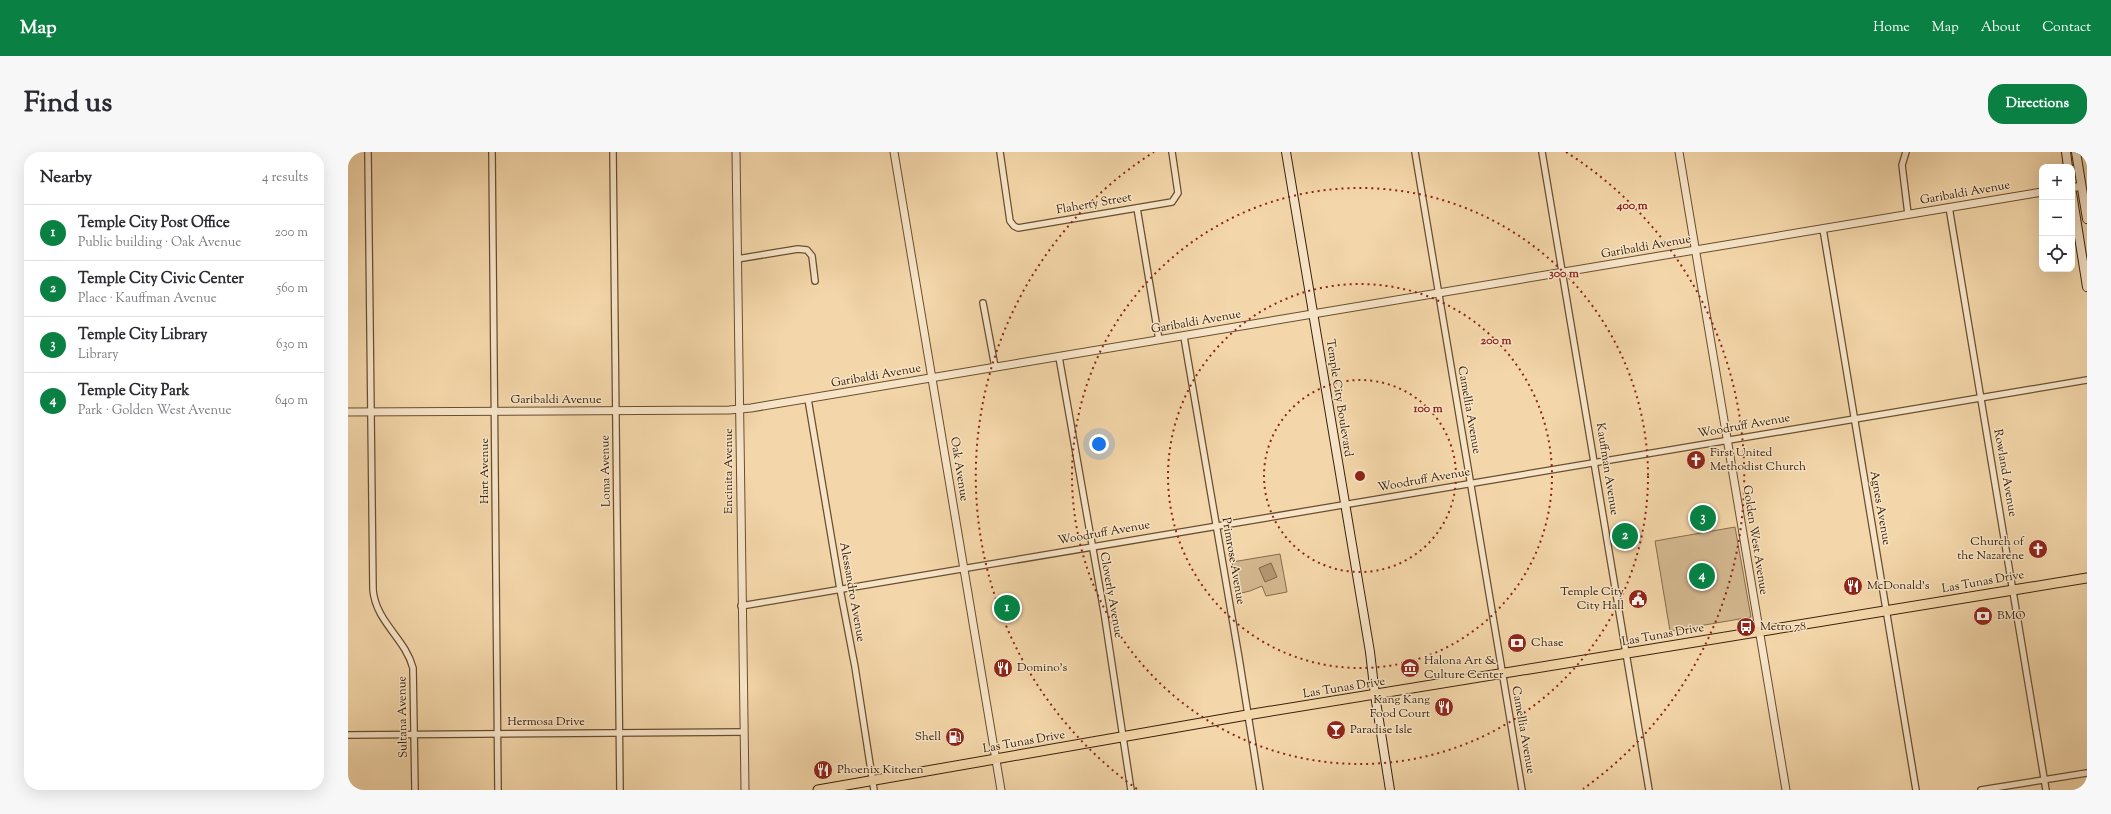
<!DOCTYPE html>
<html lang="en">
<head>
<meta charset="utf-8">
<style>
	:root { --surface:#fff; --page:#f7f7f7; --text:#2b2b33; --muted:#7c7c81; --line:#e1e1e2; --accent:#0b8043 }
	body { margin:0; font-family:"Sorts Mill Goudy",serif; background:var(--page); color:var(--text) }
	.controls { position:absolute; right:12px; top:12px; display:grid; overflow:hidden; border-radius:8px; box-shadow:0 4px 16px #0002 }
	.controls button { width:36px; height:36px; display:grid; place-items:center; padding:0; border:0; border-bottom:1px solid var(--line); background:var(--surface); color:var(--text); font:20px sans-serif }
	.you { position:absolute; left:751px; top:292px; width:14px; height:14px; margin:-10px; border:3px solid #fff; border-radius:50%; background:#1a73e8; box-shadow:0 0 0 6px #1a73e833 }
	.badge { display:grid; place-items:center; width:26px; height:26px; border-radius:50%; background:var(--accent); color:#fff; font-size:13px; font-weight:700 }
	.pin { position:absolute; translate:-50% -50%; border:2px solid #fff; box-shadow:0 1px 4px #0006 }
	.list { margin:0; padding:0; list-style:none }
	h2 { display:flex; justify-content:space-between; align-items:center; height:52px; margin:0; padding:0 16px; font-size:17px }
	h2 small { font-size:13px; font-weight:400; color:var(--muted) }
	.list li { display:grid; grid-template-columns:26px 1fr auto; gap:12px; align-items:center; box-sizing:border-box; height:56px; padding:0 16px; border-top:1px solid var(--line) }
	.list b { display:block; font-size:15px; white-space:nowrap }
	.list p { margin:0; font-size:13px; white-space:nowrap; color:var(--muted) }
	.list em { font-size:13px; font-style:normal; color:var(--muted) }
	.icon { flex:none; width:22px; height:22px; fill:none; stroke:currentColor; stroke-width:2; stroke-linecap:round; stroke-linejoin:round }
	.map { position:relative; flex:none; width:1739px; height:638px; overflow:hidden; border-radius:16px }
	header { display:flex; align-items:center; gap:24px; box-sizing:border-box; height:56px; padding:0 20px; background:var(--accent); color:#fff }
	header strong { font-size:19px }
	nav { display:flex; gap:22px; margin-inline-start:auto; font-size:14px }
	.intro { display:flex; align-items:center; justify-content:space-between; box-sizing:border-box; height:96px; padding:0 24px }
	h1 { margin:0; font-size:28px }
	.button { padding:10px 18px; border-radius:16px; background:var(--accent); color:#fff; font-size:14px; font-weight:700 }
	main { display:flex; gap:24px; padding:0 24px }
	aside { flex:1; background:var(--surface); border-radius:16px; box-shadow:0 4px 16px #0002 }
	.map>svg:first-child { display:block }
</style>
</head>
<body>
<header>
<strong>Map</strong>
<nav><a>Home</a><a>Map</a><a>About</a><a>Contact</a></nav>
</header>
<div class="intro"><h1>Find us</h1><a class="button">Directions</a></div>
<main>
<aside>
<h2>Nearby<small>4 results</small></h2>
<ul class="list">
<li><span class="badge">1</span><div><b>Temple City Post Office</b><p>Public building · Oak Avenue</p></div><em>200 m</em></li>
<li><span class="badge">2</span><div><b>Temple City Civic Center</b><p>Place · Kauffman Avenue</p></div><em>560 m</em></li>
<li><span class="badge">3</span><div><b>Temple City Library</b><p>Library</p></div><em>630 m</em></li>
<li><span class="badge">4</span><div><b>Temple City Park</b><p>Park · Golden West Avenue</p></div><em>640 m</em></li>
</ul>
</aside>
<div class="map">
<svg width="1739" height="638" viewBox="0 0 1739 638">
	<rect width="100%" height="100%" fill="#f3d6a9"/>
	<filter id="stains"><feTurbulence type="fractalNoise" baseFrequency=".005" numOctaves="4"/><feColorMatrix values="0 0 0 0 .2 0 0 0 0 .09 0 0 0 0 .02 0 0 0 .5 -.17"/></filter>
	<radialGradient id="worn" r=".72"><stop offset=".6" stop-color="#630" stop-opacity="0"/><stop offset="1" stop-color="#630" stop-opacity=".3"/></radialGradient>
	<g fill="#d3b78e" stroke="#866c4c">
		<path d="M1387,375L1403,465L1322,479L1307,389Z"/>
		<path d="M932,402L939,440L918,444L914,434L902,439L889,442L884,410Z"/>
	</g>
	<path fill="#b49873" stroke="#836849" d="M923,411L929,425L917,430L911,416Z"/>
	<g fill="none" stroke-linecap="round" stroke-linejoin="round">
		<defs>
			<g id="minor">
				<path d="M20,0L25,438C28,470 57,486 65,516L67,638"/>
				<path d="M144,0L150,638"/>
				<path d="M265,0L272,638"/>
				<path d="M652,0L662,69L666,74L670,76L824,50L830,41L824,0"/>
				<path d="M1067,0L1174,638"/>
				<path d="M1194,0L1301,638"/>
				<path d="M1558,0L1554,13L1560,62"/>
				<path d="M1601,55L1698,638"/>
				<path d="M789,56L811,188"/>
				<path d="M1475,77L1568,638"/>
				<path d="M389,107L450,97L459,98L464,104L467,129"/>
				<path d="M635,151L647,215"/>
				<path d="M836,185L891,506L912,638"/>
				<path d="M711,205L756,460L783,638"/>
				<path d="M460,247L492,437L507,515L526,638"/>
				<path d="M393,454L1739,228"/>
				<path d="M0,583L396,580"/>
				<path d="M1633,638L1739,621"/>
			</g>
			<g id="tertiary">
				<path d="M388,0L397,638"/>
				<path d="M546,0L653,638"/>
				<path d="M1331,0L1438,638"/>
				<path d="M1724,36L1733,34"/>
				<path d="M0,260L381,258L403,256L1694,40"/>
			</g>
			<g id="secondary">
				<path d="M938,0L1022,500L1027,543L1042,638"/>
				<path d="M1718,0L1720,15"/>
				<path d="M1728,0L1739,67"/>
				<path d="M1724,41L1739,135"/>
			</g>
			<path id="primary" d="M470,638L899,563L1739,426"/>
		</defs>
		<use href="#minor" stroke="#684e31" stroke-width="8"/>
		<use href="#tertiary" stroke="#684e31" stroke-width="9"/>
		<use href="#secondary" stroke="#392009" stroke-width="10"/>
		<use href="#primary" stroke="#392009" stroke-width="11"/>
		<use href="#minor" stroke="#f7e4c7" stroke-width="5.5"/>
		<use href="#tertiary" stroke="#f7e4c7" stroke-width="7"/>
		<use href="#secondary" stroke="#f7e4c7" stroke-width="8"/>
		<use href="#primary" stroke="#f3d6a9" stroke-width="9"/>
	</g>
	<g fill="none" stroke="#8f2418" stroke-width="2" stroke-dasharray="2 4">
		<circle cx="1012" cy="324" r="96"/>
		<circle cx="1012" cy="324" r="192"/>
		<circle cx="1012" cy="324" r="288"/>
		<path d="M789 637A384 384 0 0 1 806 0M1218 0A384 384 0 0 1 1235 637"/>
	</g>
	<defs>
		<symbol id="church-disc" viewBox="-11 -11 22 22"><circle r="9.5" fill="#8f2418" stroke="#f7e4c7"/><path d="M-1.2-6h2.4v3.5h3.3v2.4h-3.3V6h-2.4V-.1h-3.3v-2.4h3.3Z" fill="#fff"/></symbol>
		<symbol id="restaurant-disc" viewBox="-11 -11 22 22"><circle r="9.5" fill="#8f2418" stroke="#f7e4c7"/><path d="M-5-6h1v4h1v-4h1v4h1v-4h1v5L-1.5 .5V6h-2V.5L-5-1ZM5-6V6H3V1.5H1.5Q1.5-4 5-6Z" fill="#fff"/></symbol>
		<symbol id="civic-disc" viewBox="-11 -11 22 22"><circle r="9.5" fill="#8f2418" stroke="#f7e4c7"/><path d="M-.6-6.5H3V-4.5H.6V-3L4-1V1h2V6H-6V1h2V-1L-.6-3ZM-1.2 2.5V6h2.4V2.5Z" fill="#fff"/></symbol>
		<symbol id="bank-disc" viewBox="-11 -11 22 22"><circle r="9.5" fill="#8f2418" stroke="#f7e4c7"/><path d="M-6-4H6V4H-6ZM0-2.3a2.3 2.3 0 1 0 0 4.6a2.3 2.3 0 1 0 0-4.6Z" fill="#fff"/></symbol>
		<symbol id="bus-disc" viewBox="-11 -11 22 22"><circle r="9.5" fill="#8f2418" stroke="#f7e4c7"/><path d="M-5-6H5V4H4V6H2V4H-2V6H-4V4H-5ZM-3.5-4V0h7V-4ZM-3.5 1.2v1.5H-2V1.2ZM2 1.2v1.5H3.5V1.2Z" fill="#fff"/></symbol>
		<symbol id="museum-disc" viewBox="-11 -11 22 22"><circle r="9.5" fill="#8f2418" stroke="#f7e4c7"/><path d="M0-6L6-3V-2H-6V-3ZM-5-1h2V3h-2ZM-1-1h2V3h-2ZM3-1h2V3H3ZM-6 4H6V6H-6Z" fill="#fff"/></symbol>
		<symbol id="bar-disc" viewBox="-11 -11 22 22"><circle r="9.5" fill="#8f2418" stroke="#f7e4c7"/><path d="M-6-5H6L.8 .8V4.5H3.5V6h-7V4.5H-.8V.8Z" fill="#fff"/></symbol>
		<symbol id="fuel-disc" viewBox="-11 -11 22 22"><circle r="9.5" fill="#8f2418" stroke="#f7e4c7"/><path d="M-5.5-6h7V0h2V4h1.3V-2.5L3-4.5l.8-.8L6-3V5H2.5V1h-1V6h-7ZM-4.2-4.7v3.2H.2V-4.7Z" fill="#fff"/></symbol>
	</defs>
	<g fill-rule="evenodd">
		<use href="#church-disc" x="1337" y="297" width="22" height="22"/>
		<use href="#church-disc" x="1679" y="386" width="22" height="22"/>
		<use href="#restaurant-disc" x="1494" y="423" width="22" height="22"/>
		<use href="#civic-disc" x="1279" y="436" width="22" height="22"/>
		<use href="#bank-disc" x="1624" y="453" width="22" height="22"/>
		<use href="#bus-disc" x="1387" y="464" width="22" height="22"/>
		<use href="#bank-disc" x="1158" y="480" width="22" height="22"/>
		<use href="#restaurant-disc" x="644" y="505" width="22" height="22"/>
		<use href="#museum-disc" x="1051" y="505" width="22" height="22"/>
		<use href="#restaurant-disc" x="1085" y="544" width="22" height="22"/>
		<use href="#bar-disc" x="977" y="567" width="22" height="22"/>
		<use href="#fuel-disc" x="596" y="574" width="22" height="22"/>
		<use href="#restaurant-disc" x="464" y="607" width="22" height="22"/>
	</g>
	<g text-anchor="middle" dominant-baseline="central" stroke-width="3" stroke-linejoin="round" paint-order="stroke">
		<g font-size="12" fill="#392009" stroke="#f7e4c7">
			<text transform="translate(1617 41) rotate(-10)">Garibaldi Avenue</text>
			<text transform="translate(746 52) rotate(-10)">Flaherty Street</text>
			<text transform="translate(1298 95) rotate(-10)">Garibaldi Avenue</text>
			<text transform="translate(848 170) rotate(-10)">Garibaldi Avenue</text>
			<text transform="translate(528 224) rotate(-10)">Garibaldi Avenue</text>
			<text transform="translate(991 246) rotate(81)">Temple City Boulevard</text>
			<text x="208" y="248">Garibaldi Avenue</text>
			<text transform="translate(1121 258) rotate(80)">Camellia Avenue</text>
			<text transform="translate(1396 274) rotate(-10)">Woodruff Avenue</text>
			<text transform="translate(611 317) rotate(81)">Oak Avenue</text>
			<text transform="translate(1259 317) rotate(81)">Kauffman Avenue</text>
			<text transform="translate(137 319) rotate(-90)">Hart Avenue</text>
			<text transform="translate(258 319) rotate(-91)">Loma Avenue</text>
			<text transform="translate(381 319) rotate(-90)">Encinita Avenue</text>
			<text transform="translate(1657 321) rotate(80)">Rowland Avenue</text>
			<text transform="translate(1076 328) rotate(-10)">Woodruff Avenue</text>
			<text transform="translate(1532 356) rotate(80)">Agnes Avenue</text>
			<text transform="translate(756 381) rotate(-10)">Woodruff Avenue</text>
			<text transform="translate(1407 388) rotate(81)">Golden West Avenue</text>
			<text transform="translate(885 409) rotate(80)">Primrose Avenue</text>
			<text transform="translate(1635 430) rotate(-10)">Las Tunas Drive</text>
			<text transform="translate(504 440) rotate(80)">Alessandro Avenue</text>
			<text transform="translate(763 443) rotate(80)">Cloverly Avenue</text>
			<text transform="translate(1315 483) rotate(-10)">Las Tunas Drive</text>
			<text transform="translate(996 536) rotate(-9)">Las Tunas Drive</text>
			<text transform="translate(55 565) rotate(-91)">Sultana Avenue</text>
			<text x="198" y="570">Hermosa Drive</text>
			<text transform="translate(1175 578) rotate(80)">Camellia Avenue</text>
			<text transform="translate(676 590) rotate(-10)">Las Tunas Drive</text>
		</g>
		<g font-size="12" fill="#392009" stroke="#f7e4c7" text-anchor="start">
			<text x="1362" y="301">First United<tspan x="1362" dy="14">Methodist Church</tspan></text>
			<text x="1676" y="390" text-anchor="end">Church of<tspan x="1676" dy="14">the Nazarene</tspan></text>
			<text x="1519" y="434">McDonald's</text>
			<text x="1276" y="440" text-anchor="end">Temple City<tspan x="1276" dy="14">City Hall</tspan></text>
			<text x="1649" y="464">BMO</text>
			<text x="1412" y="475">Metro 78</text>
			<text x="1183" y="491">Chase</text>
			<text x="1076" y="509">Halona Art &amp;<tspan x="1076" dy="14">Culture Center</tspan></text>
			<text x="669" y="516">Domino's</text>
			<text x="1082" y="548" text-anchor="end">Kang Kang<tspan x="1082" dy="14">Food Court</tspan></text>
			<text x="1002" y="578">Paradise Isle</text>
			<text x="593" y="585" text-anchor="end">Shell</text>
			<text x="489" y="618">Phoenix Kitchen</text>
		</g>
	</g>
	<circle cx="1012" cy="324" r="6" fill="#8f2418" stroke="#f7e4c7" stroke-width="2"/>
	<g font-size="12" text-anchor="middle" font-weight="bold" fill="#8f2418" stroke="#f7e4c7" stroke-width="3" stroke-linejoin="round" paint-order="stroke">
		<text x="1284" y="57">400 m</text>
		<text x="1216" y="125">300 m</text>
		<text x="1148" y="192">200 m</text>
		<text x="1080" y="260">100 m</text>
	</g>
	<rect width="100%" height="100%" filter="url(#stains)"/>
	<rect width="100%" height="100%" fill="url(#worn)"/>
</svg>
<div class="controls">
<button>+</button>
<button>−</button>
<button><svg class="icon" aria-label="locate" viewBox="0 0 24 24"><circle cx="12" cy="12" r="6"/><path d="M12 2v4M12 18v4M2 12h4M18 12h4"/></svg></button>
</div>
<div class="you"></div>
<div class="pin badge" style="left:659px;top:456px">1</div>
<div class="pin badge" style="left:1277px;top:384px">2</div>
<div class="pin badge" style="left:1355px;top:366px">3</div>
<div class="pin badge" style="left:1354px;top:424px">4</div>
</div>
</main>
</body>
</html>
